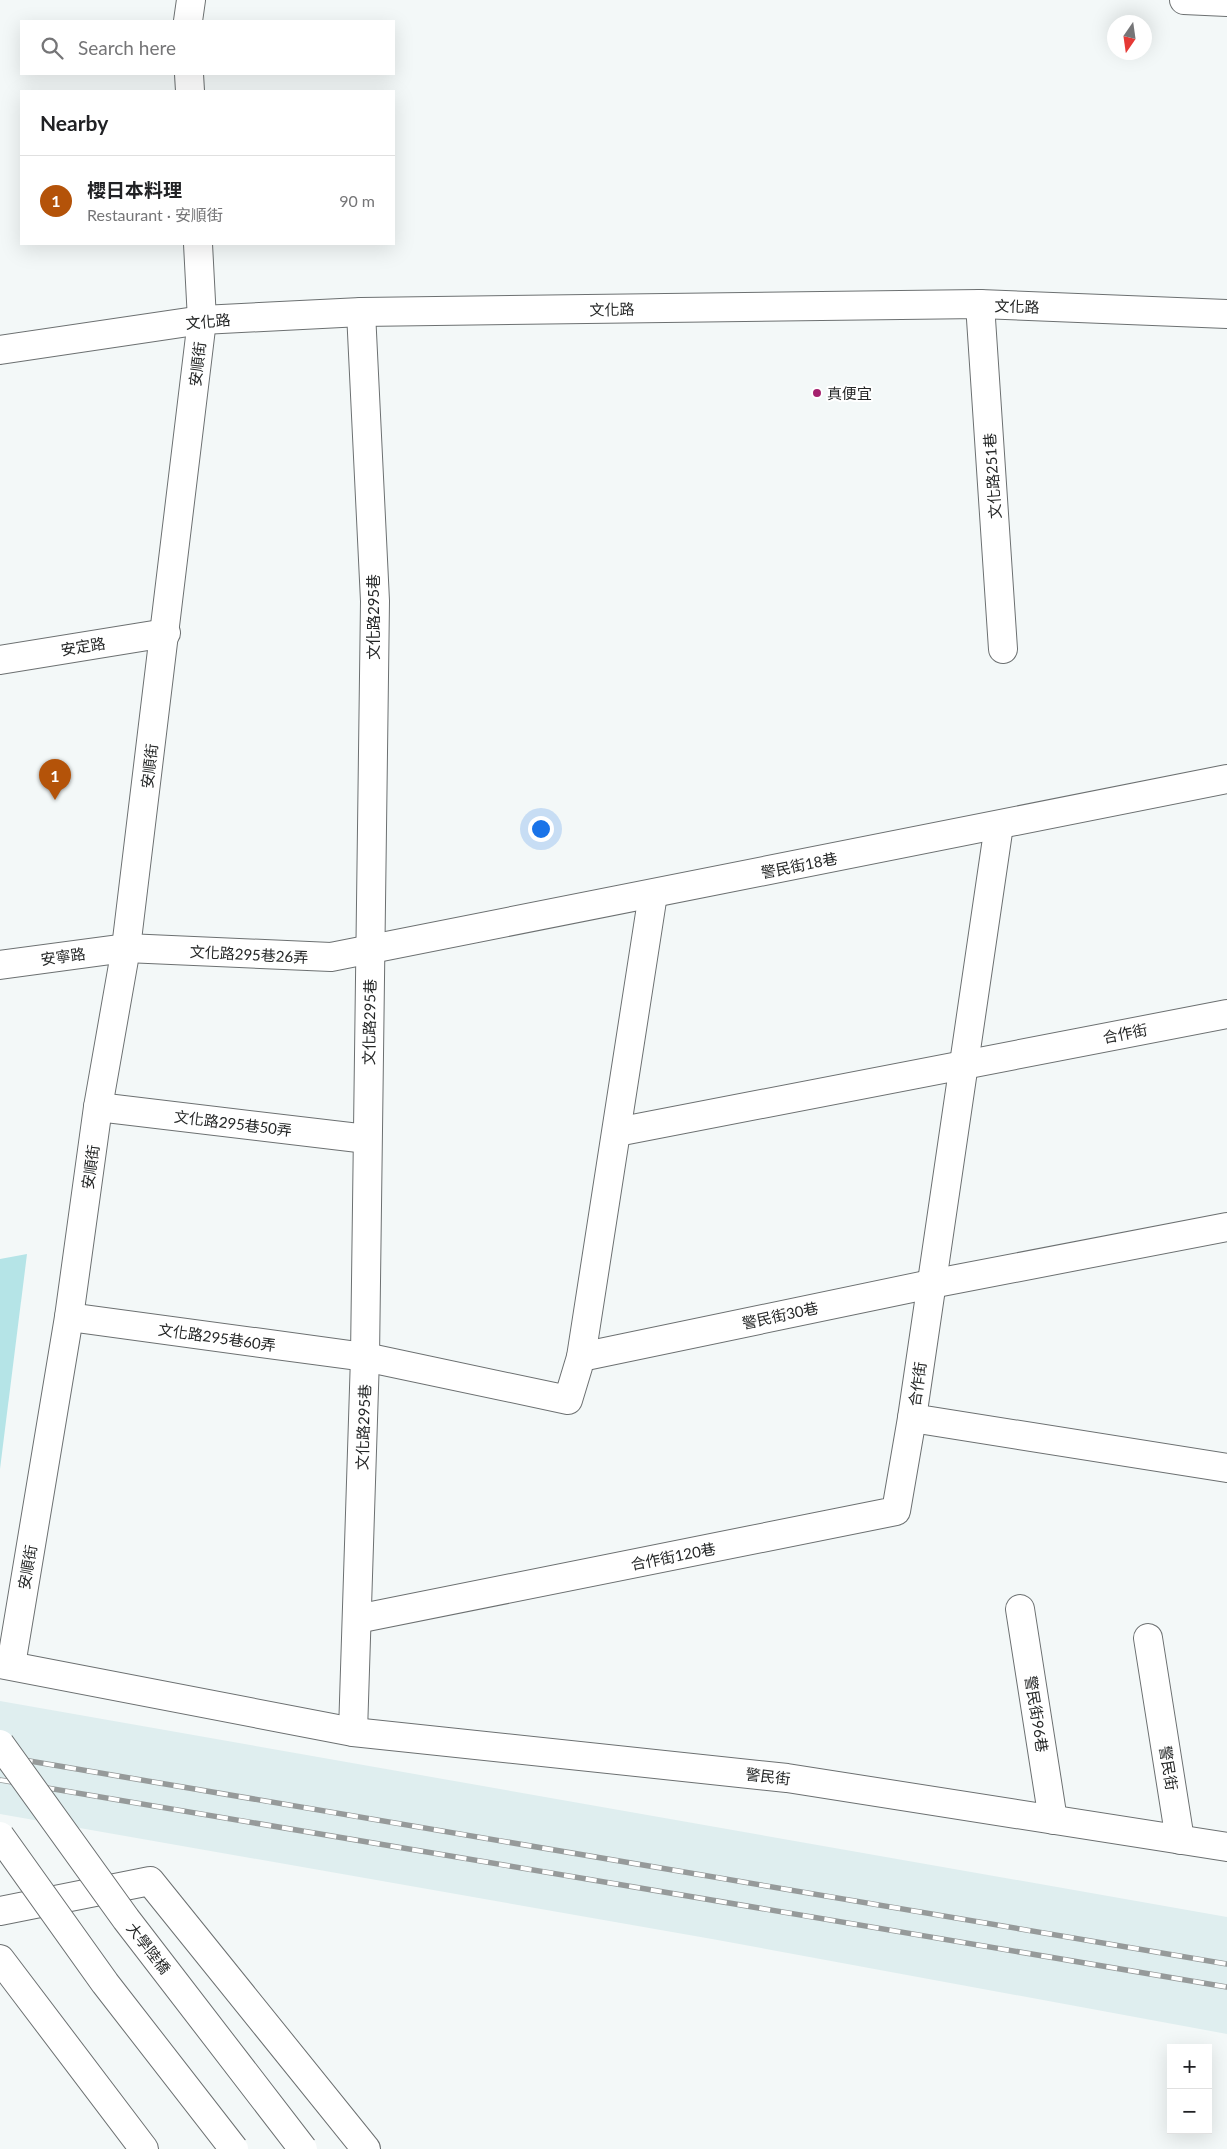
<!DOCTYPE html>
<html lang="en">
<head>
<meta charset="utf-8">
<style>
	:root { --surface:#fff; --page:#f6f6f6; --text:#202124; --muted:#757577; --line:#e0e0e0; --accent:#b45309 }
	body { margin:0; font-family:Lato,"Noto Sans TC",sans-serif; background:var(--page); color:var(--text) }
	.controls { position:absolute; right:15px; bottom:15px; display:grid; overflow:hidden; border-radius:0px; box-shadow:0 5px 20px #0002 }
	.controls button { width:45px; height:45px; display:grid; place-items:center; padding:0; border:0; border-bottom:1px solid var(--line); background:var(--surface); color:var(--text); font:25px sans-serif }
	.compass { position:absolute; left:1107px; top:15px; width:45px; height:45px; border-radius:50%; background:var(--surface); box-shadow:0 5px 20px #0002; rotate:193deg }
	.you { position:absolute; left:540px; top:828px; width:18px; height:18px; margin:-12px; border:4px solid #fff; border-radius:50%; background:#1a73e8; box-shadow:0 0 0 8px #1a73e833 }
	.badge { display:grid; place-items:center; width:32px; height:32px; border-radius:50%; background:var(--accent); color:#fff; font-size:16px; font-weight:700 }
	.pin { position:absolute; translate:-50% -41px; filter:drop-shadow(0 1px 2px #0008) }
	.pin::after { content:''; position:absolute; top:26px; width:18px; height:15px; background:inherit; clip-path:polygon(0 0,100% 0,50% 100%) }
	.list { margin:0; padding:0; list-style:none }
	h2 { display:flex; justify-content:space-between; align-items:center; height:65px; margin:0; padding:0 20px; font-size:21px }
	h2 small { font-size:16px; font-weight:400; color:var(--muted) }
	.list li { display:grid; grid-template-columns:32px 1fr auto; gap:15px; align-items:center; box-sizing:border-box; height:90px; padding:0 20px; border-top:1px solid var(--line) }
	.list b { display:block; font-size:19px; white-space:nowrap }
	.list p { margin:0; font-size:16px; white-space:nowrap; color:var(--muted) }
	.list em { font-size:16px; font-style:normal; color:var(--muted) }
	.icon { flex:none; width:28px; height:28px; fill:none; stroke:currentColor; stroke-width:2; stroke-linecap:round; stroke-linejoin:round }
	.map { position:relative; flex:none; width:1227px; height:2149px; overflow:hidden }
	.search { position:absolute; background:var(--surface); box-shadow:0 5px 20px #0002; left:20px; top:20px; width:375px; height:55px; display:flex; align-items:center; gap:12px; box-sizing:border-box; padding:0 18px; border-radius:0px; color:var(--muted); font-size:19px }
	.panel { position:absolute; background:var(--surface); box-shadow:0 5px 20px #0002; left:20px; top:90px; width:375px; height:155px; border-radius:0px }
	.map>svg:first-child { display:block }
</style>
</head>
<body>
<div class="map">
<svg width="1227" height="2149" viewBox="0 0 1227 2149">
	<rect width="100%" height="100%" fill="#f3f8f8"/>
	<path fill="#dfeeef" d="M0,1701L1227,1917V2034L712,1939L0,1814Z"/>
	<path fill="#b5e4e7" d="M27,1254L0,1469V1259Z"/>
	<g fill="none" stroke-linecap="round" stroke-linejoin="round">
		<defs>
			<g id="minor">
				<path d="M1184,0L1227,2"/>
				<path d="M188,21L191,0"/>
				<path d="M189,74L190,91"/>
				<path d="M980,304L1003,649"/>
				<path d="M0,350L202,320L361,312L980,304L1227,314"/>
				<path d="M0,660L166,633"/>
				<path d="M999,825L912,1418L1227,1468"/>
				<path d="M0,965L126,948L331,957L1227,779"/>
				<path d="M98,1107L367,1139"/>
				<path d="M617,1132L1227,1014"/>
				<path d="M69,1317L365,1357L568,1400L581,1357L931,1284L1227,1227"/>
				<path d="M581,1357L653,894"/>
				<path d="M1020,1609L1053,1820"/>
				<path d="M357,1619L896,1511L912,1418"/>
				<path d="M1148,1638L1180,1840"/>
				<path d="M0,1664L353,1732L787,1778L1227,1847"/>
				<path d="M11,1665L69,1317L98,1107L126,948L202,320L198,244"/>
				<path d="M353,1732L365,1357L375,601L361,312"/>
				<path d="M0,1911L150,1881L366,2149"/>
				<path d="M0,1959L144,2149"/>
			</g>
		</defs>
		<use href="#minor" stroke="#6c7071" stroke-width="30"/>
		<use href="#minor" stroke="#fff" stroke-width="28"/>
		<defs>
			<g id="rail">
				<path d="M0,1756L1227,1964"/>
				<path d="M0,1780L1227,1987"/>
			</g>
		</defs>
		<use href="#rail" stroke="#969a9a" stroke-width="5.5"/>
		<use href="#rail" stroke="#fff" stroke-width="4" stroke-dasharray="11" stroke-linecap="butt"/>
		<defs>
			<g id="minor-bridge">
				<path d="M0,1744L126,1919L303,2149"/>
				<path d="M0,1836L105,1983L234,2149"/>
			</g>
		</defs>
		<use href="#minor-bridge" stroke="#6c7071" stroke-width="30" stroke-linecap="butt"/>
		<use href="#minor-bridge" stroke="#fff" stroke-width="28"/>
	</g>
	<circle fill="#a5216e" stroke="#fff" stroke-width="2" cx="817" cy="393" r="5"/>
	<g text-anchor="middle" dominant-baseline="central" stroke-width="4" stroke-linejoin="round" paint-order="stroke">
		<g font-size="15" fill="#252727" stroke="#fff">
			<text transform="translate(1017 306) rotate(2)">文化路</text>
			<text transform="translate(612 309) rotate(-1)">文化路</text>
			<text transform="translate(208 321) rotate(-5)">文化路</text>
			<text transform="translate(197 364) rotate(-83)">安順街</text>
			<text transform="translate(992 476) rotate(-94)">文化路251巷</text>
			<text transform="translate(373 617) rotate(-90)">文化路295巷</text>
			<text transform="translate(83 646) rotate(-9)">安定路</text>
			<text transform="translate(149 766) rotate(-83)">安順街</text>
			<text transform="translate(799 865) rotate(-11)">警民街18巷</text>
			<text transform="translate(249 954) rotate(3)">文化路295巷26弄</text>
			<text transform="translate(63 956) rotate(-8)">安寧路</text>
			<text transform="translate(369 1022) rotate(-89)">文化路295巷</text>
			<text transform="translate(1125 1033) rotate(-11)">合作街</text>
			<text transform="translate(233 1123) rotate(7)">文化路295巷50弄</text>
			<text transform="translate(90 1167) rotate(-82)">安順街</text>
			<text transform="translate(780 1315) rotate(-12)">警民街30巷</text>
			<text transform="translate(217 1337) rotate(8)">文化路295巷60弄</text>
			<text transform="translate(917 1384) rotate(-82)">合作街</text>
			<text transform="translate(363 1427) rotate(-88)">文化路295巷</text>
			<text transform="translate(673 1556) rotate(-11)">合作街120巷</text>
			<text transform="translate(27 1567) rotate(-80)">安順街</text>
			<text transform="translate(1037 1714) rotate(81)">警民街96巷</text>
			<text transform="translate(1169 1768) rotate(81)">警民街</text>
			<text transform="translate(768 1776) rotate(7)">警民街</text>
			<text transform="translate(149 1948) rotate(52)">大學陸橋</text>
		</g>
		<g font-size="15" fill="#252727" stroke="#fff" text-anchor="start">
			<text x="827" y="393">真便宜</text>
		</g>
	</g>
</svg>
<div class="controls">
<button>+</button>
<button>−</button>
</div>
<svg class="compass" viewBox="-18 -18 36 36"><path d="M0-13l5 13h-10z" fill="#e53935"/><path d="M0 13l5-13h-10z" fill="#757577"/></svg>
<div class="you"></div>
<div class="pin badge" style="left:55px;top:800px">1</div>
<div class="search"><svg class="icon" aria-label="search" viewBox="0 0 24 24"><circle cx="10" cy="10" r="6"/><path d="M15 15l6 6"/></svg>Search here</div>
<section class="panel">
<h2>Nearby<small></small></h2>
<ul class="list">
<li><span class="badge">1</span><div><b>櫻日本料理</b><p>Restaurant · 安順街</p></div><em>90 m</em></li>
</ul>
</section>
</div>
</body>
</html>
